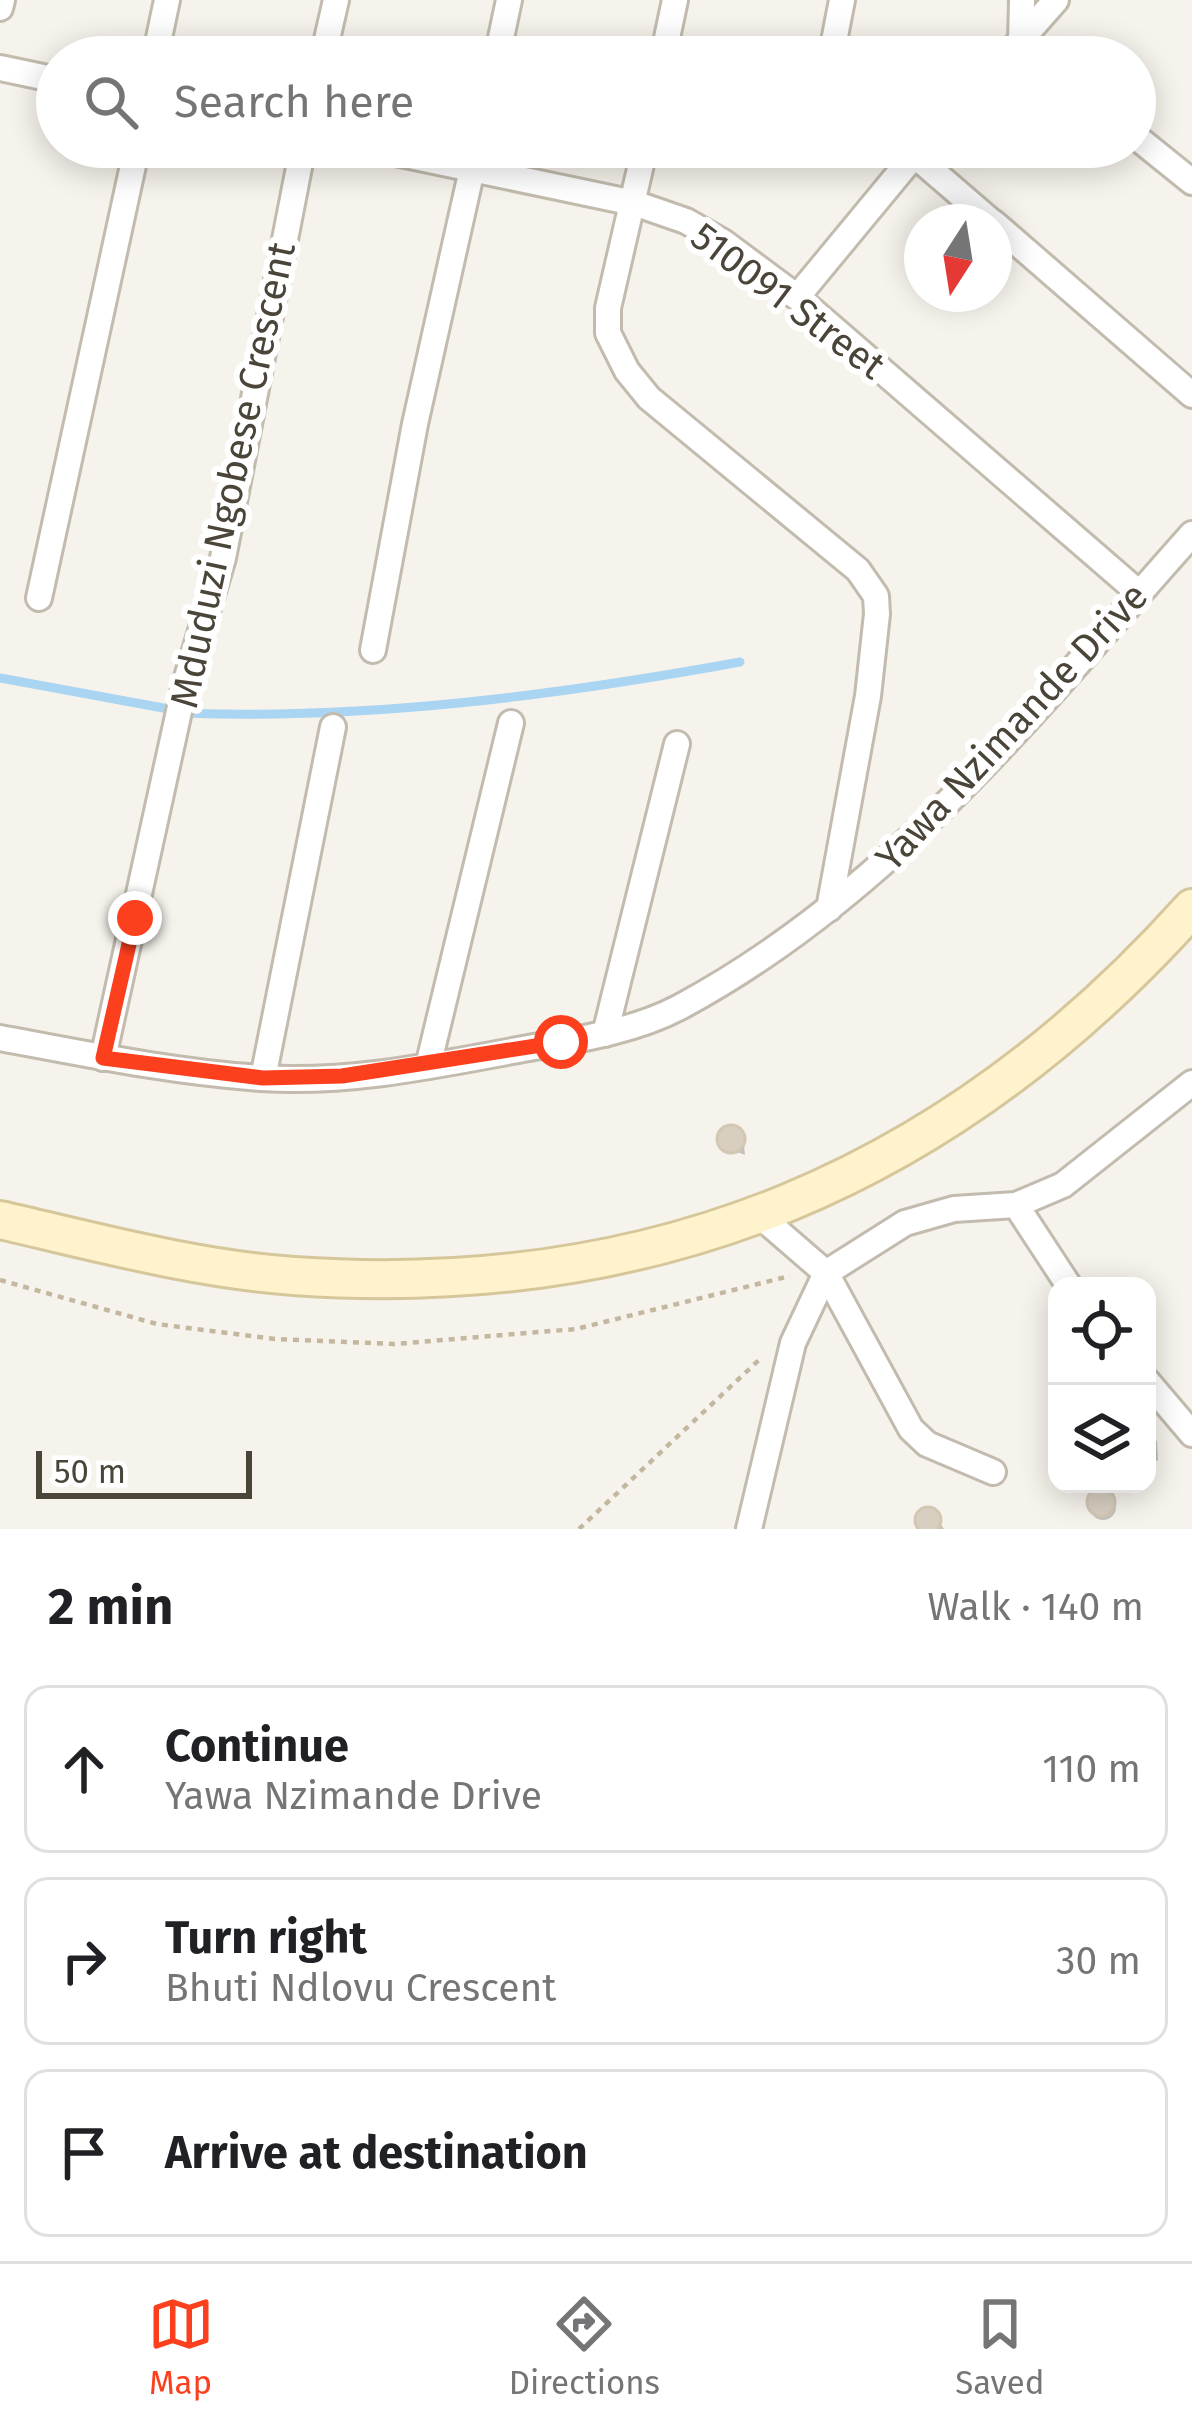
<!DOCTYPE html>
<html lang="en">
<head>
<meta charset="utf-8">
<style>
	:root { --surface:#fff; --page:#f2f2f2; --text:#202124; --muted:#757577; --line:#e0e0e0; --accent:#fc3f1d }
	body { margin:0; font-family:"Fira Sans",sans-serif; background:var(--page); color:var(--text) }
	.controls { position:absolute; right:36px; bottom:36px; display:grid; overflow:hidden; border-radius:24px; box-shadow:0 6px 30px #0003 }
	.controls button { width:108px; height:108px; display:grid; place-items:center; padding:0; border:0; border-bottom:3px solid var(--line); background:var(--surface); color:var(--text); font:60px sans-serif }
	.compass { position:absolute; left:904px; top:204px; width:108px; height:108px; border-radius:50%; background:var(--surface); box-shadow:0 6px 30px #0003; rotate:192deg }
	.scale { position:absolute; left:36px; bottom:30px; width:216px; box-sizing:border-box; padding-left:12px; border:6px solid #4b4439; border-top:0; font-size:33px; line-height:42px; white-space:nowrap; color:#4b4439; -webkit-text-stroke:9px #fff; paint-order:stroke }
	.stop { position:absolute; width:36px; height:36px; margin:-27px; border:9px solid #fc3f1d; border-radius:50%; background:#fff }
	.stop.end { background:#fc3f1d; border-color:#fff; box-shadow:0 3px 12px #0008 }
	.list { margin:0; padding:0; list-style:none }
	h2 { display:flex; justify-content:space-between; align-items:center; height:156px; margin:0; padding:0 48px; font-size:51px }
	h2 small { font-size:39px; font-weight:400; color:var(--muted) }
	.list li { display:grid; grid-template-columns:78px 1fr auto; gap:36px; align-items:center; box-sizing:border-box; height:168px; margin:0 24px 24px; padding:0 24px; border:3px solid var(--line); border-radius:24px }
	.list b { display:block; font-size:45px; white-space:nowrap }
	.list p { margin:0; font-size:39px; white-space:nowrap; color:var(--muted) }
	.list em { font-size:39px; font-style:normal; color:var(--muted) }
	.icon { flex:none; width:66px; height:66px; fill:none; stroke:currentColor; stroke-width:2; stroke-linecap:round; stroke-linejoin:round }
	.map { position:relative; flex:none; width:1192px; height:1529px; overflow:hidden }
	.search { position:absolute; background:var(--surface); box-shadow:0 6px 30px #0003; left:36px; right:36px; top:36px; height:132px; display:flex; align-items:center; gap:30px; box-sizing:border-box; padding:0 42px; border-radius:66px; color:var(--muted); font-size:45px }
	.sheet { height:732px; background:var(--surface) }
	nav { display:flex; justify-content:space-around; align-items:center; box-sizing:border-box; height:168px; border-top:3px solid var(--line); background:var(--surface); font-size:33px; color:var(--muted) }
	nav a { display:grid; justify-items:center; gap:6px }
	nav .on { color:var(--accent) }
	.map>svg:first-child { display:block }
</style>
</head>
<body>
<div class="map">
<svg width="1192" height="1529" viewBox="0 0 1192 1529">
	<rect width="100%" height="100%" fill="#f6f3ec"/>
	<g fill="#0003">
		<path d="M728,1128L743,1137L745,1155L722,1146L720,1140Z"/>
		<path d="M1147,1433L1157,1441L1158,1460L1152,1463L1147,1462Z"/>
		<circle cx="1103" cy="1507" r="13"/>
		<path d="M932,1512L944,1529H919L922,1513Z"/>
	</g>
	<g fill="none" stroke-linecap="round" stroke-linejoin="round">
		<g stroke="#a9d4f2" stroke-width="9">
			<path d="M0,678L174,710"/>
			<path d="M185,713C369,720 559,695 740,662"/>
		</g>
	</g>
	<g fill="#d8cfc1" stroke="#d3c7b4" stroke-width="3">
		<circle cx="731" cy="1139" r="14"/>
		<circle cx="1101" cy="1502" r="14"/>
		<circle cx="928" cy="1520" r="13"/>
	</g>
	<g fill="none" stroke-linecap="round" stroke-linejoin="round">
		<defs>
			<g id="minor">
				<path d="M1022,0L1021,42L1039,57"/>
				<path d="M0,8L2,0"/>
				<path d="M155,57L167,0"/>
				<path d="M323,57L336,0"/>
				<path d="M497,57L509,0"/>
				<path d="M663,57L675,0"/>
				<path d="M831,57L842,0"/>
				<path d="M1006,57L1056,0"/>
				<path d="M0,68L57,80"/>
				<path d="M1135,136L1192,182"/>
				<path d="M367,147L634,203L686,221L723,242L797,297L1139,593"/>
				<path d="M645,147L608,308V333L627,371L649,398L858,570L876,596L877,614L868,696L829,909"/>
				<path d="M905,147L992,222"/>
				<path d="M994,223L1192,395"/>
				<path d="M797,297L921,147"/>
				<path d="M39,598L137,147"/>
				<path d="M373,650L415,424L477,147"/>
				<path d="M605,1034L677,744"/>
				<path d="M0,1038C86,1054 173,1072 261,1078C348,1084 437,1065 523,1049C575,1040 633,1032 680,1007C889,895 1037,708 1192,534"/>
				<path d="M103,1058L185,684L223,558L303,147"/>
				<path d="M428,1066L511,723"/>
				<path d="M263,1078L333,727"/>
				<path d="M1016,1205L1069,1286"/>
				<path d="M759,1215L826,1273L911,1429L927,1444L993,1472"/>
				<path d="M1147,1381L1192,1434"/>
				<path d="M749,1529L793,1343L826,1273L905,1223L954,1209L1016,1205L1063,1185L1192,1083"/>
			</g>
			<path id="secondary" d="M0,1220C97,1242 195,1269 294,1276C656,1301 950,1178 1192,908"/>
		</defs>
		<use href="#minor" stroke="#c2bbae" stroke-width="30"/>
		<use href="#secondary" stroke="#d6c79b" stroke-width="42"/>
		<g stroke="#c4b79f" stroke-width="4.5" stroke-dasharray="6 6" stroke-linecap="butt">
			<path d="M0,1280L157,1324L275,1339L394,1344L576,1329L790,1276"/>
			<path d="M579,1529L761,1358"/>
		</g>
		<use href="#minor" stroke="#fff" stroke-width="24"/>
		<use href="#secondary" stroke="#fff3cd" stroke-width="36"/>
	</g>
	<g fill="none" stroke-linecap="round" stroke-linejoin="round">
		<path stroke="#fc3f1d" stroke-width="15" d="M135,918L103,1058L263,1078L342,1076L561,1042"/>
	</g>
	<g text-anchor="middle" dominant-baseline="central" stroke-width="12" stroke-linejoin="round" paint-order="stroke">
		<g font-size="39" fill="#4b4439" stroke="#fff">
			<text transform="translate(788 301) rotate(37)">510091 Street</text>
			<text transform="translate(233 475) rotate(-78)">Mduduzi Ngobese Crescent</text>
			<text transform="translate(1012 727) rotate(-47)">Yawa Nzimande Drive</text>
		</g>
	</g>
</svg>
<div class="controls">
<button><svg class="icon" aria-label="locate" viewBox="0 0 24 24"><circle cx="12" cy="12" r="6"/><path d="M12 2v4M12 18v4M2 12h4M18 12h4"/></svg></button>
<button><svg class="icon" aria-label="layers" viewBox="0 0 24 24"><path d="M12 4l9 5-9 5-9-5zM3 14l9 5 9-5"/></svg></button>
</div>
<svg class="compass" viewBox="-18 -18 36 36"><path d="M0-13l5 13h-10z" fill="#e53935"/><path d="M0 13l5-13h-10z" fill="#757577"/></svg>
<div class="scale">50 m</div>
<div class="stop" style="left:561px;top:1042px"></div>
<div class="stop end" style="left:135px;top:918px"></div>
<div class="search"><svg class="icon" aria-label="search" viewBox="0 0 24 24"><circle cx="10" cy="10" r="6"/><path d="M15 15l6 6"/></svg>Search here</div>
</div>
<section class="sheet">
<h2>2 min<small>Walk · 140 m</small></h2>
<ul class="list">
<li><svg class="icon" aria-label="ahead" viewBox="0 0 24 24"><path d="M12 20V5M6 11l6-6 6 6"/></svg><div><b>Continue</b><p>Yawa Nzimande Drive</p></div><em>110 m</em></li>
<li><svg class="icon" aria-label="right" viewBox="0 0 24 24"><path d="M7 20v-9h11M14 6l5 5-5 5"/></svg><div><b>Turn right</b><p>Bhuti Ndlovu Crescent</p></div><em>30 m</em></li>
<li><svg class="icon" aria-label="arrive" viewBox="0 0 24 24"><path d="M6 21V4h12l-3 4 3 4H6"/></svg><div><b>Arrive at destination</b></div></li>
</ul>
</section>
<nav>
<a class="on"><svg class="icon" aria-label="map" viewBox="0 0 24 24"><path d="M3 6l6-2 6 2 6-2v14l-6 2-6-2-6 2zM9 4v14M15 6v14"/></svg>Map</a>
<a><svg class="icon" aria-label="directions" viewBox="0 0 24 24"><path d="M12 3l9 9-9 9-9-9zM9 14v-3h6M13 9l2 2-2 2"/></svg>Directions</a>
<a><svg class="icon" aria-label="saved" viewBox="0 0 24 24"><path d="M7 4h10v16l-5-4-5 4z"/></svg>Saved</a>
</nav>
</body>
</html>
